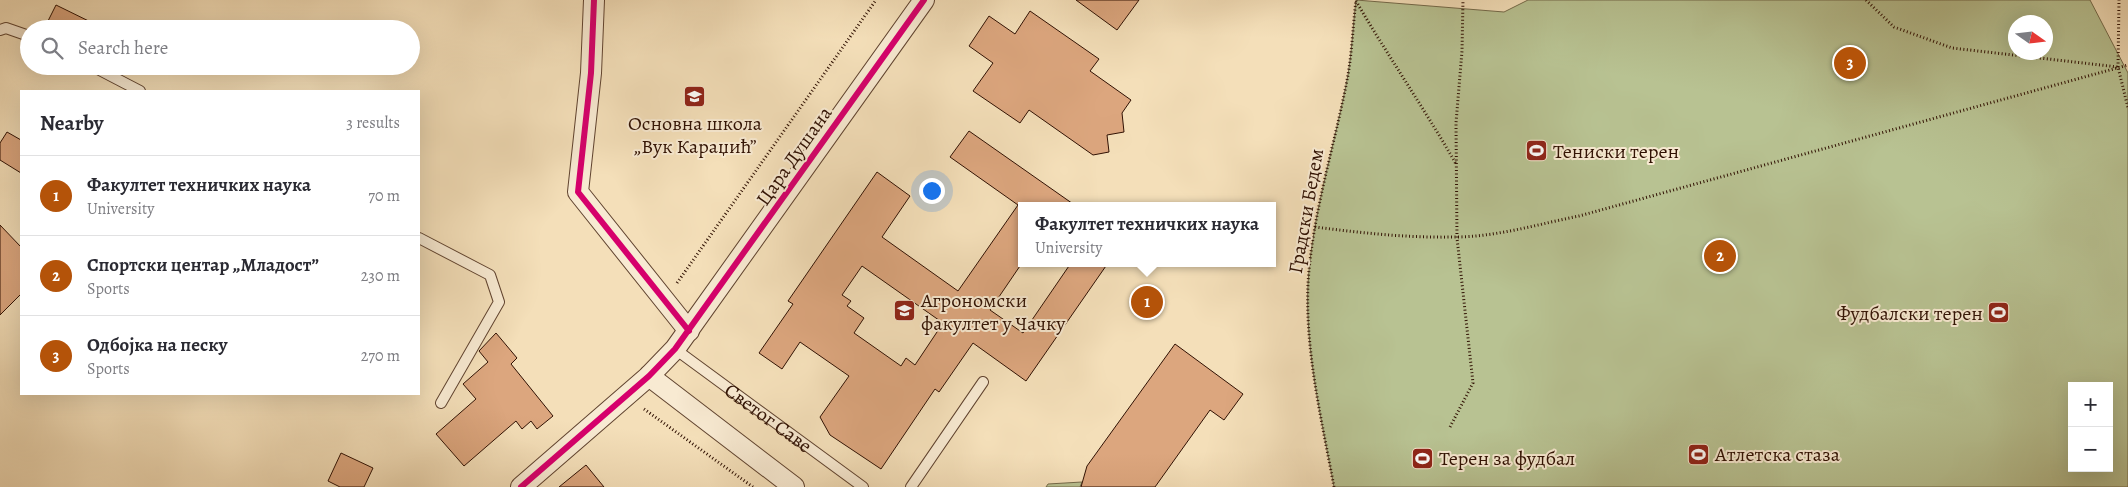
<!DOCTYPE html>
<html lang="en">
<head>
<meta charset="utf-8">
<style>
	:root { --surface:#fff; --page:#f2f2f3; --text:#2b2b33; --muted:#7c7c81; --line:#e1e1e2; --accent:#b45309 }
	body { margin:0; font-family:Alegreya,serif; background:var(--page); color:var(--text) }
	.controls { position:absolute; right:15px; bottom:15px; display:grid; overflow:hidden; border-radius:0px; box-shadow:0 5px 20px #0002 }
	.controls button { width:45px; height:45px; display:grid; place-items:center; padding:0; border:0; border-bottom:1px solid var(--line); background:var(--surface); color:var(--text); font:25px sans-serif }
	.compass { position:absolute; left:2008px; top:15px; width:45px; height:45px; border-radius:50%; background:var(--surface); box-shadow:0 5px 20px #0002; rotate:104deg }
	.you { position:absolute; left:931px; top:190px; width:18px; height:18px; margin:-12px; border:4px solid #fff; border-radius:50%; background:#1a73e8; box-shadow:0 0 0 8px #1a73e833 }
	.badge { display:grid; place-items:center; width:32px; height:32px; border-radius:50%; background:var(--accent); color:#fff; font-size:16px; font-weight:700 }
	.pin { position:absolute; translate:-50% -50%; border:2px solid #fff; box-shadow:0 1px 5px #0006 }
	.popup { position:absolute; left:1018px; top:202px; width:258px; height:65px; box-sizing:border-box; display:grid; place-content:center; border-radius:0px; background:var(--surface); filter:drop-shadow(0 1px 4px #0005); font-size:16px; white-space:nowrap; color:var(--muted) }
	.popup b { font-size:19px; color:var(--text) }
	.popup::after { content:''; position:absolute; left:50%; top:100%; margin-left:-10px; border:10px solid transparent; border-top-color:var(--surface) }
	.list { margin:0; padding:0; list-style:none }
	h2 { display:flex; justify-content:space-between; align-items:center; height:65px; margin:0; padding:0 20px; font-size:21px }
	h2 small { font-size:16px; font-weight:400; color:var(--muted) }
	.list li { display:grid; grid-template-columns:32px 1fr auto; gap:15px; align-items:center; box-sizing:border-box; height:80px; padding:0 20px; border-top:1px solid var(--line) }
	.list b { display:block; font-size:19px; white-space:nowrap }
	.list p { margin:0; font-size:16px; white-space:nowrap; color:var(--muted) }
	.list em { font-size:16px; font-style:normal; color:var(--muted) }
	.icon { flex:none; width:28px; height:28px; fill:none; stroke:currentColor; stroke-width:2; stroke-linecap:round; stroke-linejoin:round }
	.map { position:relative; flex:none; width:2128px; height:487px; overflow:hidden }
	.search { position:absolute; background:var(--surface); box-shadow:0 5px 20px #0002; left:20px; top:20px; width:400px; height:55px; display:flex; align-items:center; gap:12px; box-sizing:border-box; padding:0 18px; border-radius:28px; color:var(--muted); font-size:19px }
	.panel { position:absolute; background:var(--surface); box-shadow:0 5px 20px #0002; left:20px; top:90px; width:400px; height:305px; border-radius:0px }
	.map>svg:first-child { display:block }
</style>
</head>
<body>
<div class="map">
<svg width="2128" height="487" viewBox="0 0 2128 487">
	<rect width="100%" height="100%" fill="#f4dfb9"/>
	<filter id="stains"><feTurbulence type="fractalNoise" baseFrequency=".004" numOctaves="4"/><feColorMatrix values="0 0 0 0 .2 0 0 0 0 .09 0 0 0 0 .02 0 0 0 .5 -.17"/></filter>
	<radialGradient id="worn" r=".72"><stop offset=".6" stop-color="#630" stop-opacity="0"/><stop offset="1" stop-color="#630" stop-opacity=".3"/></radialGradient>
	<g fill="#b8c292" stroke="#746a4a" fill-rule="evenodd">
		<path d="M1356,0L1504,12L1528,0H2090L2128,73V487H1334C1322,421 1305,352 1308,284C1312,214 1335,145 1348,75C1352,51 1353,25 1356,0ZM2016,22H2046V52H2016ZM2072,386H2109V468H2072Z"/>
		<path d="M1082,482L1080,487H1046L1048,484Z"/>
	</g>
	<g fill="#dca67e" stroke="#301103" fill-rule="evenodd">
		<path d="M1076,0H1139L1117,30Z"/>
		<path d="M56,5L105,29H44Z"/>
		<path d="M1030,11L1099,59L1090,71L1131,100L1122,113L1124,132L1107,135L1109,152L1093,155L1029,110L1020,123L973,91L993,63L969,46L989,16L1015,34Z"/>
		<path d="M969,131L1076,206H1022V263L990,310L1023,333L1071,263H1108L1026,381L973,343L939,392L935,389L881,469L830,435L820,417L849,376L800,342L782,369L759,353L793,304L788,301L877,172L910,196L882,237L958,291L1018,205L950,157ZM862,266L943,323L915,365L906,358L901,366L854,333L864,318L847,306L851,301L842,295Z"/>
		<path d="M7,132L21,140V173L0,160V143Z"/>
		<path d="M0,225L21,247V294L0,315Z"/>
		<path d="M496,333L517,358L511,364L553,416L537,429L531,421L522,429L516,421L464,466L436,434L476,399L463,384L488,362L479,351Z"/>
		<path d="M1175,344L1243,394L1224,420L1210,410L1155,487H1081L1087,466Z"/>
		<path d="M341,453L373,468L364,487H340L328,481Z"/>
		<path d="M586,465L604,487H559Z"/>
	</g>
	<g fill="none" stroke-linecap="round" stroke-linejoin="round">
		<defs>
			<g id="service">
				<path d="M0,30L6,28L29,36"/>
				<path d="M92,66L140,91"/>
				<path d="M419,238L490,275L499,302L441,403"/>
				<path id="s1" d="M675,349L863,487"/>
				<path d="M911,487L983,382"/>
			</g>
			<g id="minor">
				<path d="M594,0L591,73L578,192L689,331"/>
				<path d="M649,376L794,487"/>
				<path d="M521,487L649,376L675,349L924,0"/>
			</g>
		</defs>
		<use href="#service" stroke="#614430" stroke-width="12"/>
		<use href="#minor" stroke="#614430" stroke-width="22"/>
		<g stroke="#301103" stroke-width="3" stroke-dasharray="1 2.5" stroke-linecap="butt">
			<path d="M1866,0L1894,27L1952,48L2118,67L2128,108"/>
			<path d="M1356,1C1388,56 1424,108 1456,164"/>
			<path d="M2118,67L2119,0"/>
			<path d="M1315,227C1362,233 1408,238 1455,237C1496,237 1539,224 1579,216L2128,65"/>
			<path d="M677,283L876,0"/>
			<path d="M644,409L753,487"/>
			<path d="M1450,427L1473,383L1457,238L1456,123L1462,51L1463,0"/>
			<path d="M1334,487C1322,421 1305,352 1308,284C1312,214 1335,145 1348,75C1352,51 1353,25 1356,0"/>
		</g>
		<use href="#service" stroke="#f8ead2" stroke-width="10"/>
		<use href="#minor" stroke="#f8ead2" stroke-width="20"/>
		<defs>
			<g id="cycleway">
				<path d="M594,0L591,73L578,192L689,331"/>
				<path d="M521,487L649,376L675,349L924,0"/>
			</g>
		</defs>
		<use href="#cycleway" stroke="#f8ead2" stroke-width="9"/>
		<use href="#cycleway" stroke="#d6006c" stroke-width="6"/>
	</g>
	<defs>
		<symbol id="school-square" viewBox="-11 -11 22 22"><rect x="-9" y="-9" width="18" height="18" rx="4" fill="#8f2418" stroke="#f8ead2"/><path d="M0-5L7-2L0 1L-7-2ZM-4 1L0 2.5L4 1V4Q0 6-4 4Z" fill="#fff"/></symbol>
		<symbol id="stadium-square" viewBox="-11 -11 22 22"><rect x="-9" y="-9" width="18" height="18" rx="4" fill="#8f2418" stroke="#f8ead2"/><path d="M0-5a6.5 5 0 1 0 0 10a6.5 5 0 1 0 0-10ZM-3.5-1.8h7v3.6h-7Z" fill="#fff"/></symbol>
		<symbol id="university-square" viewBox="-11 -11 22 22"><rect x="-9" y="-9" width="18" height="18" rx="4" fill="#8f2418" stroke="#f8ead2"/><path d="M0-5L7-2L0 1L-7-2ZM-4 1L0 2.5L4 1V4Q0 6-4 4Z" fill="#fff"/></symbol>
	</defs>
	<g fill-rule="evenodd">
		<use href="#school-square" x="682" y="84" width="25" height="25"/>
		<use href="#stadium-square" x="1524" y="138" width="25" height="25"/>
		<use href="#university-square" x="892" y="298" width="25" height="25"/>
		<use href="#stadium-square" x="1986" y="300" width="25" height="25"/>
		<use href="#stadium-square" x="1686" y="442" width="25" height="25"/>
		<use href="#stadium-square" x="1410" y="446" width="25" height="25"/>
	</g>
	<g text-anchor="middle" dominant-baseline="central" stroke-width="4" stroke-linejoin="round" paint-order="stroke">
		<g font-size="20" fill="#301103" stroke="#f8ead2" text-anchor="start">
			<text x="695" y="123" text-anchor="middle">Основна школа<tspan x="695" dy="23">„Вук Караџић”</tspan></text>
			<text x="1553" y="151">Тениски терен</text>
			<text x="921" y="300">Агрономски<tspan x="921" dy="23">факултет у Чачку</tspan></text>
			<text x="1983" y="313" text-anchor="end">Фудбалски терен</text>
			<text x="1715" y="454">Атлетска стаза</text>
			<text x="1439" y="458">Терен за фудбал</text>
		</g>
		<g font-size="20" fill="#301103" stroke="#f8ead2">
			<text transform="translate(794 156) rotate(-55)">Цара Душана</text>
			<text transform="translate(1306 211) rotate(-80)">Градски Бедем</text>
			<text stroke="none"><textPath href="#s1" startOffset="116">Светог Саве</textPath></text>
		</g>
	</g>
	<rect width="100%" height="100%" filter="url(#stains)"/>
	<rect width="100%" height="100%" fill="url(#worn)"/>
</svg>
<div class="controls">
<button>+</button>
<button>−</button>
</div>
<svg class="compass" viewBox="-18 -18 36 36"><path d="M0-13l5 13h-10z" fill="#e53935"/><path d="M0 13l5-13h-10z" fill="#7c7c81"/></svg>
<div class="you"></div>
<div class="pin badge" style="left:1147px;top:302px">1</div>
<div class="popup"><b>Факултет техничких наука</b>University</div>
<div class="pin badge" style="left:1720px;top:256px">2</div>
<div class="pin badge" style="left:1850px;top:63px">3</div>
<div class="search"><svg class="icon" aria-label="search" viewBox="0 0 24 24"><circle cx="10" cy="10" r="6"/><path d="M15 15l6 6"/></svg>Search here</div>
<section class="panel">
<h2>Nearby<small>3 results</small></h2>
<ul class="list">
<li><span class="badge">1</span><div><b>Факултет техничких наука</b><p>University</p></div><em>70 m</em></li>
<li><span class="badge">2</span><div><b>Спортски центар „Младост”</b><p>Sports</p></div><em>230 m</em></li>
<li><span class="badge">3</span><div><b>Одбојка на песку</b><p>Sports</p></div><em>270 m</em></li>
</ul>
</section>
</div>
</body>
</html>
